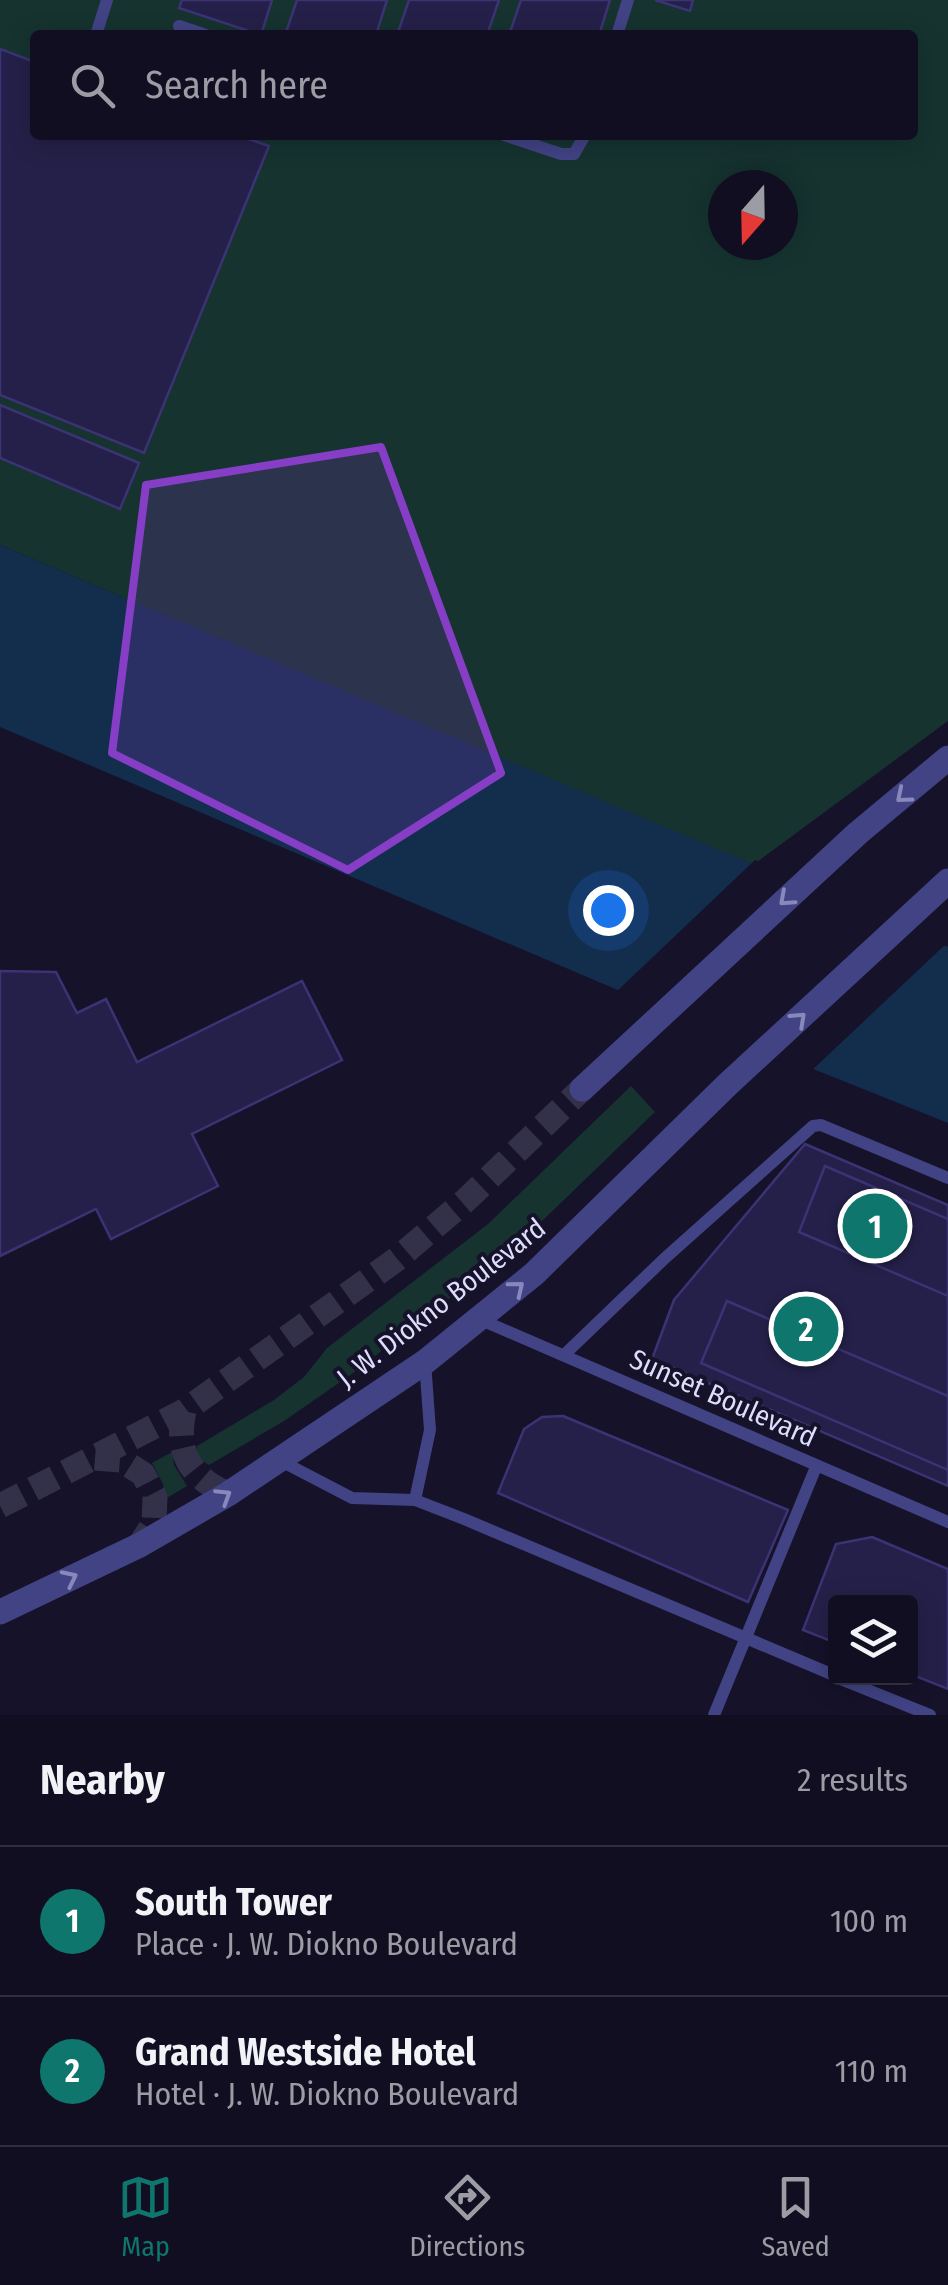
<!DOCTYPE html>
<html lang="en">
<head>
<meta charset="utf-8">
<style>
	:root { --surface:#100e20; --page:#191729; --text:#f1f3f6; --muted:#9c9ca5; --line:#302e3e; --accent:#0f766e }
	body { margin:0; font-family:"Fira Sans Condensed",sans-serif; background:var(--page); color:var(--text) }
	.controls { position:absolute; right:30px; bottom:30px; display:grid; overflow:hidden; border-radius:10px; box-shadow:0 5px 25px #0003 }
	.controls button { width:90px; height:90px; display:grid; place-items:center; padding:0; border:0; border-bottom:2px solid var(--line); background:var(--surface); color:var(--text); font:50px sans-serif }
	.compass { position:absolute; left:708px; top:170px; width:90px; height:90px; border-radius:50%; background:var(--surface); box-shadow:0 5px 25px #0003; rotate:200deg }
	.you { position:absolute; left:608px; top:910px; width:35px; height:35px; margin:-25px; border:8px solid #fff; border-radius:50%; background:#1a73e8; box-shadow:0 0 0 15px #1a73e833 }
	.badge { display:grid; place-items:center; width:65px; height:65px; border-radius:50%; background:var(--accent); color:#fff; font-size:32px; font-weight:700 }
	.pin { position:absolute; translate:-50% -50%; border:5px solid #fff; box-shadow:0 2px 10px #0006 }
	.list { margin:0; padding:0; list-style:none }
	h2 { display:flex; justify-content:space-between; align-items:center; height:130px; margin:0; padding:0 40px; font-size:42px }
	h2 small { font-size:32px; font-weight:400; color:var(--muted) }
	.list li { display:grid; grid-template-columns:65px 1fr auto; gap:30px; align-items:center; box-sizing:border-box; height:150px; padding:0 40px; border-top:2px solid var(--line) }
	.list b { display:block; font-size:38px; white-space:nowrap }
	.list p { margin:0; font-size:32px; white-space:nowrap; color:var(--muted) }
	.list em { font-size:32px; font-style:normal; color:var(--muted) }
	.icon { flex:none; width:55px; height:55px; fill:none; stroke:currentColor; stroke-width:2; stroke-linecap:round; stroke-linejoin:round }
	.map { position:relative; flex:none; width:948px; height:1715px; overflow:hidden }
	.search { position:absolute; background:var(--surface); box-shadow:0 5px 25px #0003; left:30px; right:30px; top:30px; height:110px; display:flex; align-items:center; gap:25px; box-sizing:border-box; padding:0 35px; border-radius:10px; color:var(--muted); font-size:38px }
	.sheet { height:430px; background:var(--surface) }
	nav { display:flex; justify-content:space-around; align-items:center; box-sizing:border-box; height:140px; border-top:2px solid var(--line); background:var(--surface); font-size:28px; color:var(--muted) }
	nav a { display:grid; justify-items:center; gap:5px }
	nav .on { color:var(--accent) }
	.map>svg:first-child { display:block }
</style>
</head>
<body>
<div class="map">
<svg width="948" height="1715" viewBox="0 0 948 1715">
	<rect width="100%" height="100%" fill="#15122a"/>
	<g fill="#163330" fill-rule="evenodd">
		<path d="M0,0H948V721L753,865L0,545ZM35,35H913V135H35ZM723,185H783V245H723Z"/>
		<path d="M631,1086L655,1112L511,1251L349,1376L284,1421L209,1465L196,1457L197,1446L274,1400L304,1377L327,1348L488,1224Z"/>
		<path d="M172,1452L174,1465L187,1486L165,1499L163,1484L152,1463Z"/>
	</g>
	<path fill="#132d4d" d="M0,545L948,947V1123L641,1000L0,727Z"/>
	<path fill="#15122a" d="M755,860L948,942L809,1073L614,994Z"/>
	<g fill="#252049" stroke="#3b3374" stroke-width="2.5">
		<path d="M182,0H272L261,35L179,8Z"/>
		<path d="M297,0H387L376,35H285Z"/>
		<path d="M409,0H499L487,35H397Z"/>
		<path d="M521,0H610L599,35H509Z"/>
		<path d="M655,0H693L690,11Z"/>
		<path d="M0,49L35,62V135H237L269,146L144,453L0,395Z"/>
		<path d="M0,405L139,463L120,509L0,458Z"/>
		<path d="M0,971L56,972L77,1013L106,999L137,1062L302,981L342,1060L192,1134L218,1186L111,1239L96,1209L0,1256Z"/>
		<path d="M805,1144L948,1205V1486L652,1359L674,1300Z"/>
		<path d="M825,1166L948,1219V1296L799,1232Z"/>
		<path d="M727,1301L948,1396V1470L701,1363Z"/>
		<path d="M563,1416L788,1510L748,1602L498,1493L524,1429L542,1417Z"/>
		<path d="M872,1537L948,1569V1689L910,1674V1602H836V1643L803,1630L836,1544Z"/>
	</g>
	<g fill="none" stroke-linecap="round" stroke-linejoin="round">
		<g stroke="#33304a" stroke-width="25" stroke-dasharray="25 12" stroke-linecap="butt">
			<path d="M184,1411C175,1451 190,1478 228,1494"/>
			<path d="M95,1458L121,1460L143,1474L155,1497L154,1523L140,1545"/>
			<path d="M0,1506L184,1411L397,1259L466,1200L582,1089"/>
		</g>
		<g stroke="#414385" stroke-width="12">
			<path d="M179,26L206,35"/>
			<path d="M96,35L107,0"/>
			<path d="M617,35L628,0"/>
			<path d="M504,135L561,154H574L585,135"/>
			<path d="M479,1319L948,1522"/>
			<path d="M564,1355L664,1259L813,1126L821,1125L948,1178"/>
			<path d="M279,1460L352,1498L415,1500L464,1519L836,1676"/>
			<path d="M415,1500L430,1430L425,1362"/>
			<path d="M838,1678L930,1715"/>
			<path d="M714,1715L816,1467"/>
		</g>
		<g stroke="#414385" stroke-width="25">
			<path d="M582,1089L858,833L948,758"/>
			<path d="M0,1612L140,1545L228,1494L425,1362L534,1274L727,1085L948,881"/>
		</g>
	</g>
	<defs><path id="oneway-chevron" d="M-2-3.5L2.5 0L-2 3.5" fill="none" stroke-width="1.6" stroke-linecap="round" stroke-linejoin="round" transform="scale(2.5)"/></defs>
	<g stroke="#88b">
		<use href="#oneway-chevron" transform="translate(903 796) rotate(140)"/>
		<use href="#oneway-chevron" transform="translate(786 899) rotate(138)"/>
		<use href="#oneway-chevron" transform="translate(799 1019) rotate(-43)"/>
		<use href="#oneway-chevron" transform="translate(517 1288) rotate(-39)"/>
		<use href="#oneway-chevron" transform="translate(224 1496) rotate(-32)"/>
		<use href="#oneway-chevron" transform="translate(70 1578) rotate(-26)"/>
	</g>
	<path fill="#853ec5" fill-opacity="0.2" stroke="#853ec5" stroke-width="8" stroke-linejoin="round" d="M381,447L501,773L348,870L112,753L146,485Z"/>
	<g text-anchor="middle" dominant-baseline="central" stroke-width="8" stroke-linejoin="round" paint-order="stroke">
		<g font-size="28" fill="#deddfd" stroke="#15122a">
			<text transform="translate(441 1303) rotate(-38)">J. W. Diokno Boulevard</text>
			<text transform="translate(723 1398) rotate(24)">Sunset Boulevard</text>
		</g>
	</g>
</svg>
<div class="controls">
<button><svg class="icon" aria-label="layers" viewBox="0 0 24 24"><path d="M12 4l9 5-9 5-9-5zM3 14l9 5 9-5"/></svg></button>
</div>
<svg class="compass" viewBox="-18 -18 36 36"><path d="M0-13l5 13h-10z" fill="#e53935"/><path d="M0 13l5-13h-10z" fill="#9c9ca5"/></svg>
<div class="you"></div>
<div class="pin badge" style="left:875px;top:1226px">1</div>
<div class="pin badge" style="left:806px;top:1329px">2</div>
<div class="search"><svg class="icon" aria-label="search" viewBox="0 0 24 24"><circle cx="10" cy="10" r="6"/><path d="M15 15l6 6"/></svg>Search here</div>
</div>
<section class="sheet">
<h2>Nearby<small>2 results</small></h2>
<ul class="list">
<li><span class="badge">1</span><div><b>South Tower</b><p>Place · J. W. Diokno Boulevard</p></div><em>100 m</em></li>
<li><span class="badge">2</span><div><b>Grand Westside Hotel</b><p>Hotel · J. W. Diokno Boulevard</p></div><em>110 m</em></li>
</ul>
</section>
<nav>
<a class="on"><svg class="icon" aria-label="map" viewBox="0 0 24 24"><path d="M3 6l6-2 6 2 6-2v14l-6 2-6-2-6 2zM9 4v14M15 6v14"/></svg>Map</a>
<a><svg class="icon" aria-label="directions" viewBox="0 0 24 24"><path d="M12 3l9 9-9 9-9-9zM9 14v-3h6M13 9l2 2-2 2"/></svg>Directions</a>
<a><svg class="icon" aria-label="saved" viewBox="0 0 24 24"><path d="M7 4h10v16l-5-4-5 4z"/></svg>Saved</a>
</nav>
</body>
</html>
